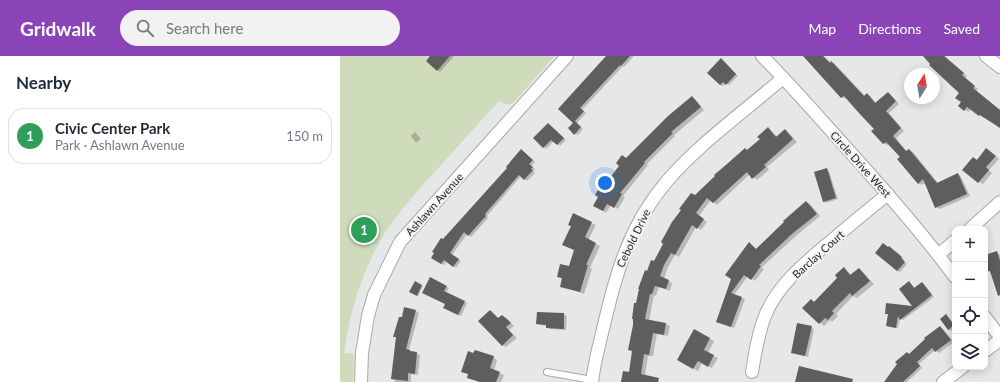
<!DOCTYPE html>
<html lang="en">
<head>
<meta charset="utf-8">
<style>
	:root { --surface:#fff; --page:#f2f2f3; --text:#1f2937; --muted:#747a83; --line:#e0e1e3; --accent:#8a44b7 }
	body { margin:0; font-family:Lato,sans-serif; background:var(--page); color:var(--text) }
	.controls { position:absolute; right:12px; bottom:12px; display:grid; overflow:hidden; border-radius:8px; box-shadow:0 2px 10px #0003 }
	.controls button { width:36px; height:36px; display:grid; place-items:center; padding:0; border:0; border-bottom:1px solid var(--line); background:var(--surface); color:var(--text); font:20px sans-serif }
	.compass { position:absolute; left:564px; top:12px; width:36px; height:36px; border-radius:50%; background:var(--surface); box-shadow:0 2px 10px #0003; rotate:11deg }
	.you { position:absolute; left:265px; top:127px; width:14px; height:14px; margin:-10px; border:3px solid #fff; border-radius:50%; background:#1a73e8; box-shadow:0 0 0 6px #1a73e833 }
	.badge { display:grid; place-items:center; width:26px; height:26px; border-radius:50%; background:var(--accent); color:#fff; font-size:13px; font-weight:700 }
	.pin { position:absolute; translate:-50% -50%; border:2px solid #fff; box-shadow:0 1px 4px #0006 }
	.list { margin:0; padding:0; list-style:none }
	h2 { display:flex; justify-content:space-between; align-items:center; height:52px; margin:0; padding:0 16px; font-size:17px }
	h2 small { font-size:13px; font-weight:400; color:var(--muted) }
	.list li { display:grid; grid-template-columns:26px 1fr auto; gap:12px; align-items:center; box-sizing:border-box; height:56px; margin:0 8px 8px; padding:0 8px; border:1px solid var(--line); border-radius:16px }
	.list b { display:block; font-size:15px; white-space:nowrap }
	.list p { margin:0; font-size:13px; white-space:nowrap; color:var(--muted) }
	.list em { font-size:13px; font-style:normal; color:var(--muted) }
	.icon { flex:none; width:22px; height:22px; fill:none; stroke:currentColor; stroke-width:2; stroke-linecap:round; stroke-linejoin:round }
	.map { position:relative; flex:none; width:660px; height:326px; overflow:hidden }
	header { display:flex; align-items:center; gap:24px; box-sizing:border-box; height:56px; padding:0 20px; background:var(--accent); color:#fff }
	header strong { font-size:19px }
	nav { display:flex; gap:22px; margin-inline-start:auto; font-size:14px }
	.search { width:280px; height:36px; background:var(--page); display:flex; align-items:center; gap:10px; box-sizing:border-box; padding:0 14px; border-radius:22px; color:var(--muted); font-size:15px }
	main { display:flex }
	aside { flex:1; background:var(--surface) }
	.map>svg:first-child { display:block }
</style>
</head>
<body>
<header>
<strong>Gridwalk</strong>
<div class="search"><svg class="icon" aria-label="search" viewBox="0 0 24 24"><circle cx="10" cy="10" r="6"/><path d="M15 15l6 6"/></svg>Search here</div>
<nav><a>Map</a><a>Directions</a><a>Saved</a></nav>
</header>
<main>
<aside>
<h2>Nearby<small></small></h2>
<ul class="list">
<li><span class="badge" style="background:#2e9e5b">1</span><div><b>Civic Center Park</b><p>Park · Ashlawn Avenue</p></div><em>150 m</em></li>
</ul>
</aside>
<div class="map">
<svg width="660" height="326" viewBox="0 0 660 326">
	<rect width="100%" height="100%" fill="#e5e7e9"/>
	<path fill="#cfdcbc" d="M0,0H215L173,47C167,50 165,48 159,45C133,74 107,102 81,131C66,149 50,166 39,187C19,224 10,257 4,297L14,298L13,326H0Z"/>
	<g fill="#0003">
		<path d="M91,0H114L100,16L98,14Z"/>
		<path d="M269,0H294L284,11L283,10L242,54L246,57L237,67L243,73L238,79L235,78V67L220,53Z"/>
		<path d="M464,0H484L491,7L492,6L495,8L525,40L527,39L531,41L536,47L548,37L551,39L559,48L549,57L564,75L556,82L567,96L569,94L573,96L598,127L618,118L621,121L630,140L600,153L596,151L586,126L582,129L578,127L561,101L549,88L547,89L543,87L535,73L507,42L506,43L502,41Z"/>
		<path d="M584,0H605L627,20L625,22L638,33L636,35L660,54V71L645,61L644,62L640,59L631,53L629,56L625,54L621,37Z"/>
		<path d="M383,5L398,20L389,29L386,27L383,30L380,29Z"/>
		<path d="M352,41L355,43L364,54L334,79L335,80L307,108L308,109L283,140L285,141L278,153L271,149L266,157L254,150L265,130L286,103Z"/>
		<path d="M208,68L226,84L220,90L214,85L206,93L194,82Z"/>
		<path d="M428,73L438,81L445,74L449,77L457,86L427,111L429,114L417,124L410,118L377,149L371,144L359,160L367,166L361,174L356,171L339,201L335,199L328,211L324,223L332,227L330,235L319,231L316,240L314,239L309,265L326,268L330,270L328,280L317,278L313,300H308L305,320L320,326H282L290,317L293,296L290,294L297,249L308,216L355,140L421,83Z"/>
		<path d="M75,76L81,83L76,87L71,80Z"/>
		<path d="M647,93L659,103L649,114L652,117L643,128L639,126L637,104Z"/>
		<path d="M184,96L195,106L191,110L195,113L193,115L195,117L187,125L181,120L147,160L148,162L131,181L127,178L112,199L121,205L116,212L107,205L104,209L101,208L103,185Z"/>
		<path d="M486,113L489,115L498,143L486,147L484,145Z"/>
		<path d="M466,146L470,148L480,160L457,179L421,212L424,213L415,225L408,220L394,239L405,243L394,272L377,266L412,190L416,193Z"/>
		<path d="M251,167L256,169L248,184L260,190L250,212L252,213L244,238L221,230L222,223L218,220L230,212Z"/>
		<path d="M549,192L552,193L564,203L563,204L567,208L560,216L557,215Z"/>
		<path d="M657,196L660,199V227L649,215L645,202V200Z"/>
		<path d="M504,213L512,219L519,213L523,216L534,228L517,242L513,240L496,258L498,260L492,266L490,264L484,270L464,252L475,247L498,222Z"/>
		<path d="M91,223L109,232L106,237L127,247L121,260L107,253L106,248Z"/>
		<path d="M569,226L575,232L582,227L584,228L594,241L563,264L560,262L558,272L549,271L547,269L549,259L546,257L575,252Z"/>
		<path d="M75,227L83,230L78,240L70,236Z"/>
		<path d="M76,255L79,257L69,294L80,299L78,319L71,318V326H55V324L52,323L56,281L55,280L62,263Z"/>
		<path d="M150,255L159,263L163,260L167,262L174,270L169,274L177,282L166,291L162,289Z"/>
		<path d="M198,257L224,258L227,260L226,274L210,273L207,271V270L197,268Z"/>
		<path d="M606,259L615,269V272L611,275L608,273Z"/>
		<path d="M458,268L474,273L468,301L452,297Z"/>
		<path d="M600,271L603,273L614,286L599,297L595,294L579,308L582,312L567,326H546L570,299Z"/>
		<path d="M354,274L374,285L368,297L378,302L372,312L362,307L358,315L338,304Z"/>
		<path d="M153,301L157,304L154,315L164,319L161,326H139L128,321L129,319L127,318Z"/>
	</g>
	<g fill="#605e5d">
		<path d="M90,0H110L97,15L86,5Z"/>
		<path d="M266,0H290L281,10L280,9L240,52L244,55L235,65L241,71L234,79L228,72L233,67L218,53Z"/>
		<path d="M463,0H483L490,7L491,5L524,40L527,37L535,47L548,36L556,45L546,55L561,72L553,80L566,95L569,93L597,127L618,117L627,138L595,152L583,123L578,128L557,103L560,101L546,86L543,88L531,75L534,73L518,56L504,40L501,42Z"/>
		<path d="M583,0H604L624,17L622,19L635,30L633,32L660,54V72L640,59L639,60L627,51L624,55L618,50L621,46L615,42L619,37L589,9L590,8Z"/>
		<path d="M381,2L396,18L386,29L383,26L380,29L367,17Z"/>
		<path d="M352,40L361,51L331,76L333,77L304,106L305,107L280,137L282,138L274,152L267,148L263,155L253,150L258,141L255,139L262,127L265,128L279,110L276,107L282,99L286,102L328,60Z"/>
		<path d="M208,67L224,82L217,89L211,84L203,92L193,82Z"/>
		<path d="M428,71L436,81L445,73L453,83L424,109L426,111L412,123L407,116L373,147L367,142L356,157L364,163L357,173L352,169L335,199L331,197L324,209L320,220L329,224L326,233L315,230L312,238H310L305,263L326,267L324,279L313,277L309,299L304,298L301,318L319,322L318,326H281L283,315L289,316L292,295L288,294L293,269V263H292L294,247H296L299,233H298L305,214L307,215L311,204L314,205L323,188L321,186L332,166L341,154L339,153L351,137L355,139L375,120L374,119L387,108L405,92L407,94L420,83L417,81Z"/>
		<path d="M646,92L656,100L646,111L649,114L638,127L622,114L633,101L637,104Z"/>
		<path d="M181,93L193,104L189,108L193,111L191,113L193,114L184,124L179,119L145,158L146,160L128,180L124,176L110,197L119,203L113,211L104,204L101,208L91,202L94,197L92,196L101,182L103,183L167,112L166,111Z"/>
		<path d="M487,112L496,142L483,146L474,116Z"/>
		<path d="M466,145L477,158L453,177L419,209L421,210L411,224L404,219L391,237L402,241L391,271L376,266L391,223L385,219L409,186L416,193L444,166L443,165Z"/>
		<path d="M233,157L252,166L245,181L256,187L246,209H248L240,236L220,231L222,222L217,221L220,208L229,210L234,194L222,189L231,170L228,169Z"/>
		<path d="M543,187L548,191L549,190L562,201L561,202L565,206L557,215L535,197Z"/>
		<path d="M657,195L660,205V239L658,240L650,215H648L645,205V199Z"/>
		<path d="M504,211L510,219L519,212L530,225L512,240L510,237L492,255L494,257L488,264L485,262L479,268L462,252L471,243L474,246L497,222L495,219Z"/>
		<path d="M90,221L107,230L104,235L125,245L118,259L103,252L105,248L82,237Z"/>
		<path d="M75,225L82,229L77,240L69,236Z"/>
		<path d="M569,225L574,232L582,226L592,239L560,264L558,260L556,272L546,270L548,258H545L546,247L572,250L559,233Z"/>
		<path d="M64,251L76,254L66,293L70,294V295L77,296L75,318L68,317V325L51,323L56,281H53L59,261H62Z"/>
		<path d="M150,254L158,262L162,259L171,267L166,271L173,279L162,290L138,265Z"/>
		<path d="M197,256L224,257V273L206,272V269L196,268Z"/>
		<path d="M606,258L614,269L608,274L600,263Z"/>
		<path d="M457,267L472,270L465,300L451,297Z"/>
		<path d="M600,270L611,284L595,296L592,292L577,306L580,310L563,326H544L557,308L555,306L567,296L569,298L585,283L584,282Z"/>
		<path d="M354,273L370,282L364,294L374,299L368,311L358,305L353,313L337,304Z"/>
		<path d="M135,294L154,300L150,312L160,316L156,326H140L127,322L128,318L121,316L128,295L133,297Z"/>
		<path d="M459,310L513,323L512,326H455Z"/>
	</g>
	<g fill="none" stroke-linecap="round" stroke-linejoin="round">
		<defs>
			<path id="lane" d="M207,316L252,324"/>
			<g id="street">
				<path d="M422,0C450,28 476,58 503,88C542,131 580,174 615,221"/>
				<path d="M646,0L660,11"/>
				<path d="M630,173L660,146"/>
				<path d="M598,199L615,185"/>
				<path d="M645,261L660,281"/>
				<path d="M645,295L660,284"/>
				<path d="M412,316C415,297 418,278 425,260C438,228 466,206 491,185C510,169 529,153 548,138"/>
				<path d="M21,326L22,297L28,260L34,239L60,186L227,0"/>
				<path d="M252,326C254,308 259,290 263,273C276,217 289,169 328,124C360,87 406,54 443,22"/>
				<path d="M603,326L623,311"/>
			</g>
		</defs>
		<use href="#lane" stroke="#a6a7a9" stroke-width="8"/>
		<use href="#street" stroke="#a6a7a9" stroke-width="14"/>
		<use href="#lane" stroke="#fff" stroke-width="6"/>
		<use href="#street" stroke="#fff" stroke-width="12"/>
	</g>
	<g text-anchor="middle" dominant-baseline="central" stroke-width="4" stroke-linejoin="round" paint-order="stroke">
		<g font-size="11" fill="#1f2020" stroke="#f2f4f6">
			<text transform="translate(521 108) rotate(48)">Circle Drive West</text>
			<text transform="translate(94 148) rotate(-48)">Ashlawn Avenue</text>
			<text transform="translate(293 182) rotate(-64)">Cebold Drive</text>
			<text transform="translate(478 198) rotate(-42)">Barclay Court</text>
		</g>
	</g>
</svg>
<div class="controls">
<button>+</button>
<button>−</button>
<button><svg class="icon" aria-label="locate" viewBox="0 0 24 24"><circle cx="12" cy="12" r="6"/><path d="M12 2v4M12 18v4M2 12h4M18 12h4"/></svg></button>
<button><svg class="icon" aria-label="layers" viewBox="0 0 24 24"><path d="M12 4l9 5-9 5-9-5zM3 14l9 5 9-5"/></svg></button>
</div>
<svg class="compass" viewBox="-18 -18 36 36"><path d="M0-13l5 13h-10z" fill="#e53935"/><path d="M0 13l5-13h-10z" fill="#747a83"/></svg>
<div class="you"></div>
<div class="pin badge" style="left:24px;top:174px;background:#2e9e5b">1</div>
</div>
</main>
</body>
</html>
